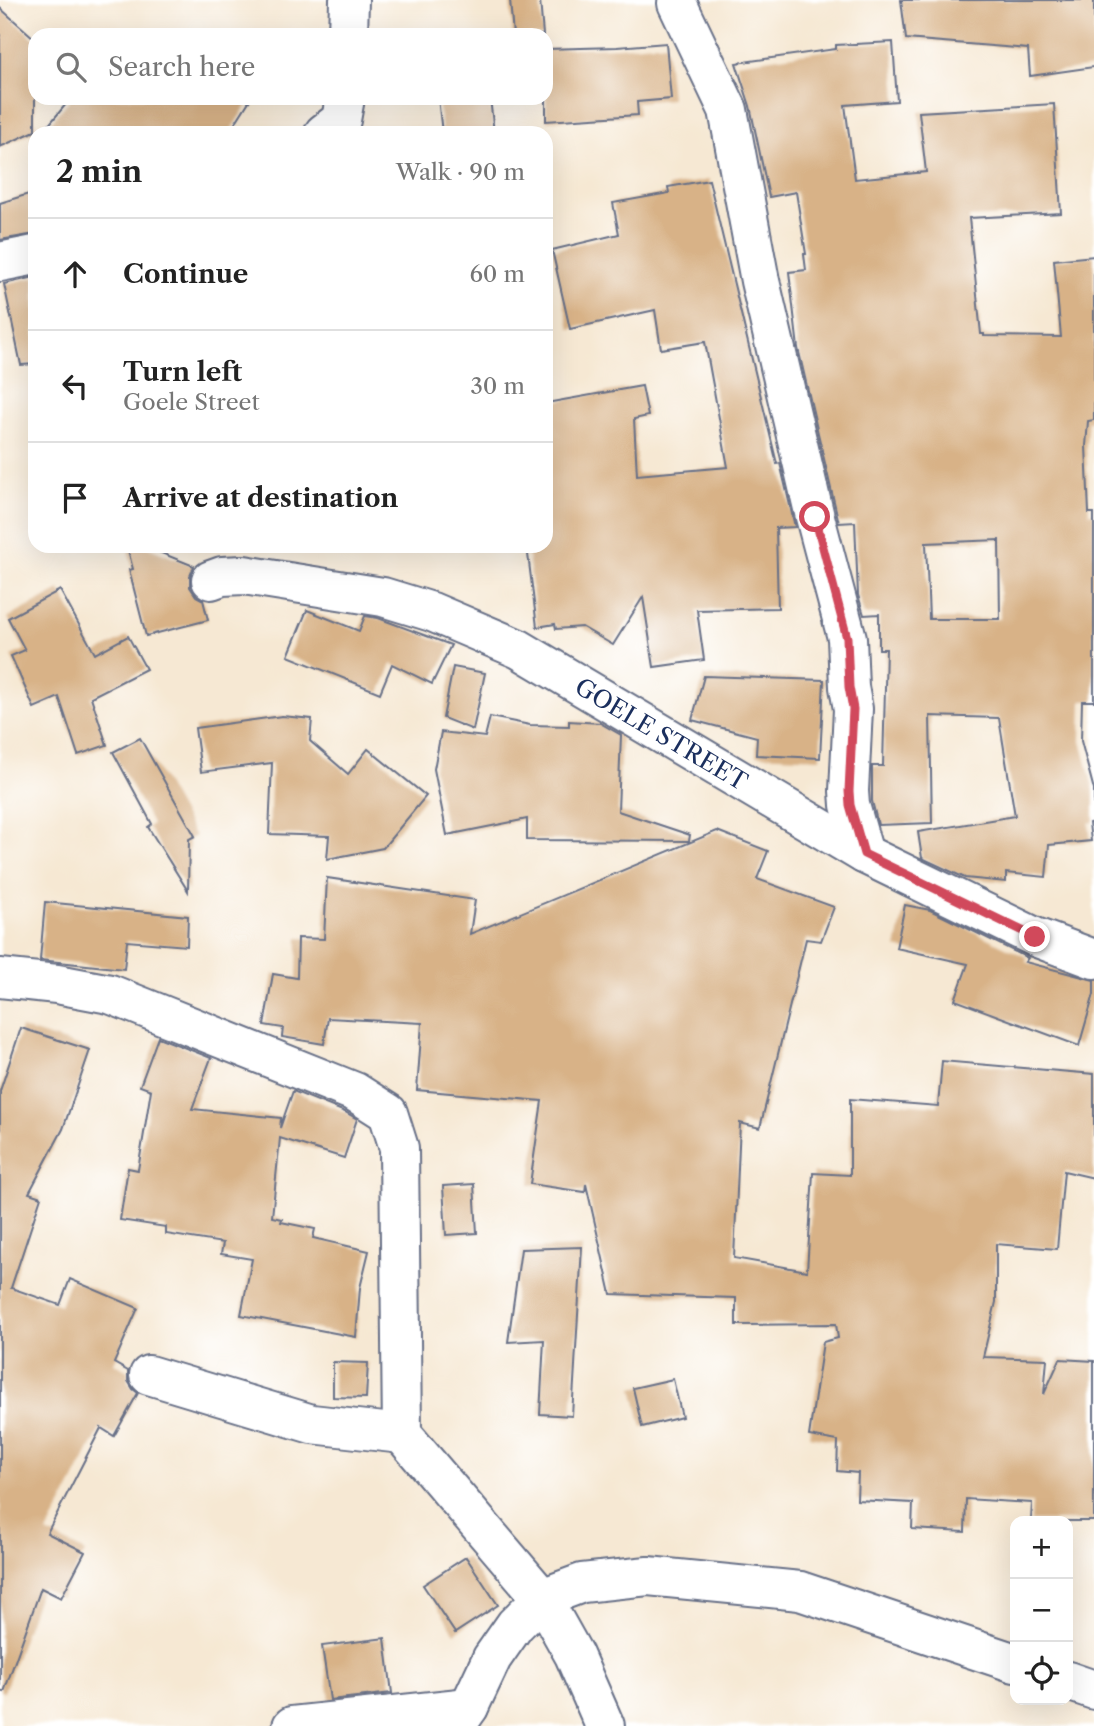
<!DOCTYPE html>
<html lang="en">
<head>
<meta charset="utf-8">
<style>
	:root { --surface:#fff; --page:#f2f2f2; --text:#222; --muted:#767676; --line:#e0e0e0 }
	body { margin:0; font-family:"Libre Caslon Text",serif; background:var(--page); color:var(--text) }
	.controls { position:absolute; right:21px; bottom:21px; display:grid; overflow:hidden; border-radius:14px; box-shadow:0 7px 28px #0002 }
	.controls button { width:63px; height:63px; display:grid; place-items:center; padding:0; border:0; border-bottom:2px solid var(--line); background:var(--surface); color:var(--text); font:35px sans-serif }
	.stop { position:absolute; width:21px; height:21px; margin:-16px; border:5px solid #d1495b; border-radius:50%; background:#fff }
	.stop.end { background:#d1495b; border-color:#fff; box-shadow:0 2px 7px #0008 }
	.list { margin:0; padding:0; list-style:none }
	h2 { display:flex; justify-content:space-between; align-items:center; height:91px; margin:0; padding:0 28px; font-size:30px }
	h2 small { font-size:23px; font-weight:400; color:var(--muted) }
	.list li { display:grid; grid-template-columns:46px 1fr auto; gap:21px; align-items:center; box-sizing:border-box; height:112px; padding:0 28px; border-top:2px solid var(--line) }
	.list b { display:block; font-size:26px; white-space:nowrap }
	.list p { margin:0; font-size:23px; white-space:nowrap; color:var(--muted) }
	.list em { font-size:23px; font-style:normal; color:var(--muted) }
	.icon { flex:none; width:38px; height:38px; fill:none; stroke:currentColor; stroke-width:2; stroke-linecap:round; stroke-linejoin:round }
	.map { position:relative; flex:none; width:1094px; height:1726px; overflow:hidden }
	.search { position:absolute; background:var(--surface); box-shadow:0 7px 28px #0002; left:28px; top:28px; width:525px; height:77px; display:flex; align-items:center; gap:18px; box-sizing:border-box; padding:0 24px; border-radius:21px; color:var(--muted); font-size:26px }
	.panel { position:absolute; background:var(--surface); box-shadow:0 7px 28px #0002; left:28px; top:126px; width:525px; height:427px; border-radius:21px }
	.map>svg:first-child { display:block }
</style>
</head>
<body>
<div class="map">
<svg width="1094" height="1726" viewBox="0 0 1094 1726">
	<rect width="100%" height="100%" fill="#fff"/>
	<filter id="ink" filterUnits="userSpaceOnUse"><feTurbulence type="fractalNoise" baseFrequency=".0143" numOctaves="2"/><feDisplacementMap in="SourceGraphic" scale="14" xChannelSelector="R" yChannelSelector="G"/><feConvolveMatrix kernelMatrix="1 2 1 2 8 2 1 2 1" color-interpolation-filters="sRGB"/></filter>
	<filter id="wash" filterUnits="userSpaceOnUse"><feTurbulence type="fractalNoise" baseFrequency=".00686" numOctaves="4" result="noise"/><feDisplacementMap in="SourceGraphic" scale="28" xChannelSelector="R" yChannelSelector="G"/><feGaussianBlur stdDeviation="1.57" result="paint"/><feColorMatrix in="noise" values="0 0 0 0 0 0 0 0 0 0 0 0 0 0 0 0 0 1.4 0 .05"/><feComposite in="paint" operator="in"/></filter>
	<g filter="url(#wash)">
		<rect width="100%" height="100%" fill="#f6e8d3"/>
		<g id="blocks">
			<g fill="#d8b287" fill-rule="evenodd">
				<path d="M510,0H540L543,35H513Z"/>
				<path d="M901,0H1094V67L1030,76L1028,49L906,39Z"/>
				<path d="M0,8L35,39V131L0,147Z"/>
				<path d="M893,42L897,101L845,105L855,179L926,172L919,112L1054,104L1061,213L969,218L981,334H984V336L1061,337L1054,260L1094,256V420L1088,421L1086,446L1089,513H1094V701H1082L1081,741L1094,790V822L1089,823L1091,841L1049,845L1046,877L1006,873V882L965,878L922,858L918,832L1015,816L999,718L930,716L932,823L878,825L872,801V766H883L886,649H879V614L864,615L858,595L855,522L839,523L798,348L789,272L806,270L804,254H806L796,192L769,197L750,106L736,63L836,49V45ZM999,540L1000,619H929L926,543Z"/>
				<path d="M666,43L671,99L637,102L638,115L546,121V49L617,47Z"/>
				<path d="M71,98H251L229,133H42Z"/>
				<path d="M438,98H490L494,133H442Z"/>
				<path d="M709,180L777,464L780,463L795,527L776,528L778,608L697,610L704,660L654,667L643,597L613,645L582,627L556,629L555,624L537,627L527,546H546V403L642,386L648,416L634,419L637,475L728,467L705,342L661,349L655,310L570,329L552,250L619,234L613,203L669,193L668,187Z"/>
				<path d="M35,192V234L0,240V203Z"/>
				<path d="M35,277V364L21,365L4,284Z"/>
				<path d="M127,546H144L194,566L190,576V587L196,596L203,600L208,620L146,636L129,570L133,569Z"/>
				<path d="M60,590L95,654L128,636L146,669L91,697L107,745L78,755L59,697L34,708L11,656L25,650L8,618Z"/>
				<path d="M307,610L359,631L365,616L378,618L451,645L432,684L392,664L380,693L288,656Z"/>
				<path d="M453,667L485,673L473,730L443,718Z"/>
				<path d="M704,676L824,680L820,758L756,755L757,737L692,720Z"/>
				<path d="M282,716L312,719L310,741L348,774L368,749L426,796L383,848L327,859L329,836L269,834L272,763L201,772L195,728Z"/>
				<path d="M490,717L530,725L569,726V721L600,723L621,735L618,811L690,835L689,841L527,840V819L447,835L434,769L441,732L485,737Z"/>
				<path d="M140,738L195,836L189,839L188,891L148,827L152,824L113,752Z"/>
				<path d="M717,831L768,851L757,879L834,907L821,941L806,939L760,1128L740,1123L734,1258L807,1271L813,1173L850,1175V1099L938,1106L942,1061L1094,1074V1178L1064,1171L1057,1249L996,1244V1302L983,1357L1047,1359L1044,1394L1060,1359L1094,1361V1521H1031L1032,1503L966,1499L965,1532L912,1529L913,1503L857,1500L858,1473L837,1471L838,1441L809,1436L823,1342L838,1338L836,1324L736,1325V1298L611,1294L586,1184L585,1192L530,1184L542,1101L417,1090L422,1023L328,1018L324,1044L282,1037L283,1028L264,1025L273,974L297,978L298,938L324,939L327,878L475,900L470,934Z"/>
				<path d="M45,902L188,916L187,946L127,941L124,969L40,960Z"/>
				<path d="M905,905L930,910L1028,958L1025,962L1094,980V994L1079,1046L955,1000L968,964L896,948Z"/>
				<path d="M21,1028L90,1050L63,1129L29,1193L41,1197L11,1288L60,1305L70,1279L138,1308L114,1363L128,1371V1381L133,1389L138,1393L114,1436L101,1428L47,1533L85,1552L61,1598L41,1588L4,1692L0,1691V1091Z"/>
				<path d="M158,1037L211,1058L192,1109L281,1118L280,1128L293,1091L345,1112L357,1119L344,1158L280,1138L272,1217L282,1219L281,1222L315,1229L313,1238L369,1251L360,1288L356,1337L241,1315L252,1259L221,1254L223,1243L166,1234V1227L120,1220L128,1168L138,1170L151,1090L140,1086Z"/>
				<path d="M474,1184L477,1233L446,1235L443,1186Z"/>
				<path d="M582,1247L572,1416L540,1414L544,1340L508,1342L521,1249Z"/>
				<path d="M333,1362L368,1363L366,1398L333,1397Z"/>
				<path d="M673,1379L682,1417L642,1427L633,1388Z"/>
				<path d="M466,1557L498,1605L455,1633L423,1585Z"/>
				<path d="M385,1638L392,1693L330,1700L322,1646Z"/>
			</g>
		</g>
	</g>
	<g filter="url(#ink)">
		<use href="#blocks" fill-opacity="0" stroke="#687087" stroke-width="2"/>
		<g fill="none" stroke-linecap="round" stroke-linejoin="round">
			<defs>
				<g id="minor">
					<path d="M677,3L728,110L760,281L815,517L847,638L849,687L853,709L849,791L850,805L864,854"/>
					<path d="M348,35L349,0"/>
					<path d="M324,133L341,120L345,98"/>
					<path d="M0,262L35,255"/>
					<path id="s1" d="M211,580L222,576L244,575L383,597L432,612L519,649L864,854L1035,937L1094,959"/>
					<path d="M0,978L57,984L110,994L355,1092L388,1113L399,1148L402,1434L542,1598L574,1655L605,1726"/>
					<path d="M149,1375L312,1424L402,1434"/>
					<path d="M1068,1681L1094,1690"/>
					<path d="M292,1726L469,1707"/>
					<path d="M456,1726L469,1707L492,1658L515,1625L542,1598L582,1583L648,1576L800,1591L1015,1663"/>
				</g>
			</defs>
			<use href="#minor" stroke="#687087" stroke-width="42"/>
			<use href="#minor" stroke="#fff" stroke-width="38"/>
		</g>
	</g>
	<g fill="none" stroke-linecap="round" stroke-linejoin="round" filter="url(#ink)">
		<path stroke="#d1495b" stroke-width="9" d="M815,517L847,638L849,687L853,709L849,791L850,805L864,854L1035,937"/>
	</g>
	<g text-anchor="middle" dominant-baseline="central" stroke-width="5" stroke-linejoin="round" paint-order="stroke">
		<g font-size="24" fill="#1b2f5e" stroke="#fff">
			<text stroke="none"><textPath href="#s1" startOffset="486">GOELE STREET</textPath></text>
		</g>
	</g>
</svg>
<div class="controls">
<button>+</button>
<button>−</button>
<button><svg class="icon" aria-label="locate" viewBox="0 0 24 24"><circle cx="12" cy="12" r="6"/><path d="M12 2v4M12 18v4M2 12h4M18 12h4"/></svg></button>
</div>
<div class="stop" style="left:815px;top:517px"></div>
<div class="stop end" style="left:1035px;top:937px"></div>
<div class="search"><svg class="icon" aria-label="search" viewBox="0 0 24 24"><circle cx="10" cy="10" r="6"/><path d="M15 15l6 6"/></svg>Search here</div>
<section class="panel">
<h2>2 min<small>Walk · 90 m</small></h2>
<ul class="list">
<li><svg class="icon" aria-label="ahead" viewBox="0 0 24 24"><path d="M12 20V5M6 11l6-6 6 6"/></svg><div><b>Continue</b></div><em>60 m</em></li>
<li><svg class="icon" aria-label="left" viewBox="0 0 24 24"><path d="M17 20v-9H6M10 6l-5 5 5 5"/></svg><div><b>Turn left</b><p>Goele Street</p></div><em>30 m</em></li>
<li><svg class="icon" aria-label="arrive" viewBox="0 0 24 24"><path d="M6 21V4h12l-3 4 3 4H6"/></svg><div><b>Arrive at destination</b></div></li>
</ul>
</section>
</div>
</body>
</html>
